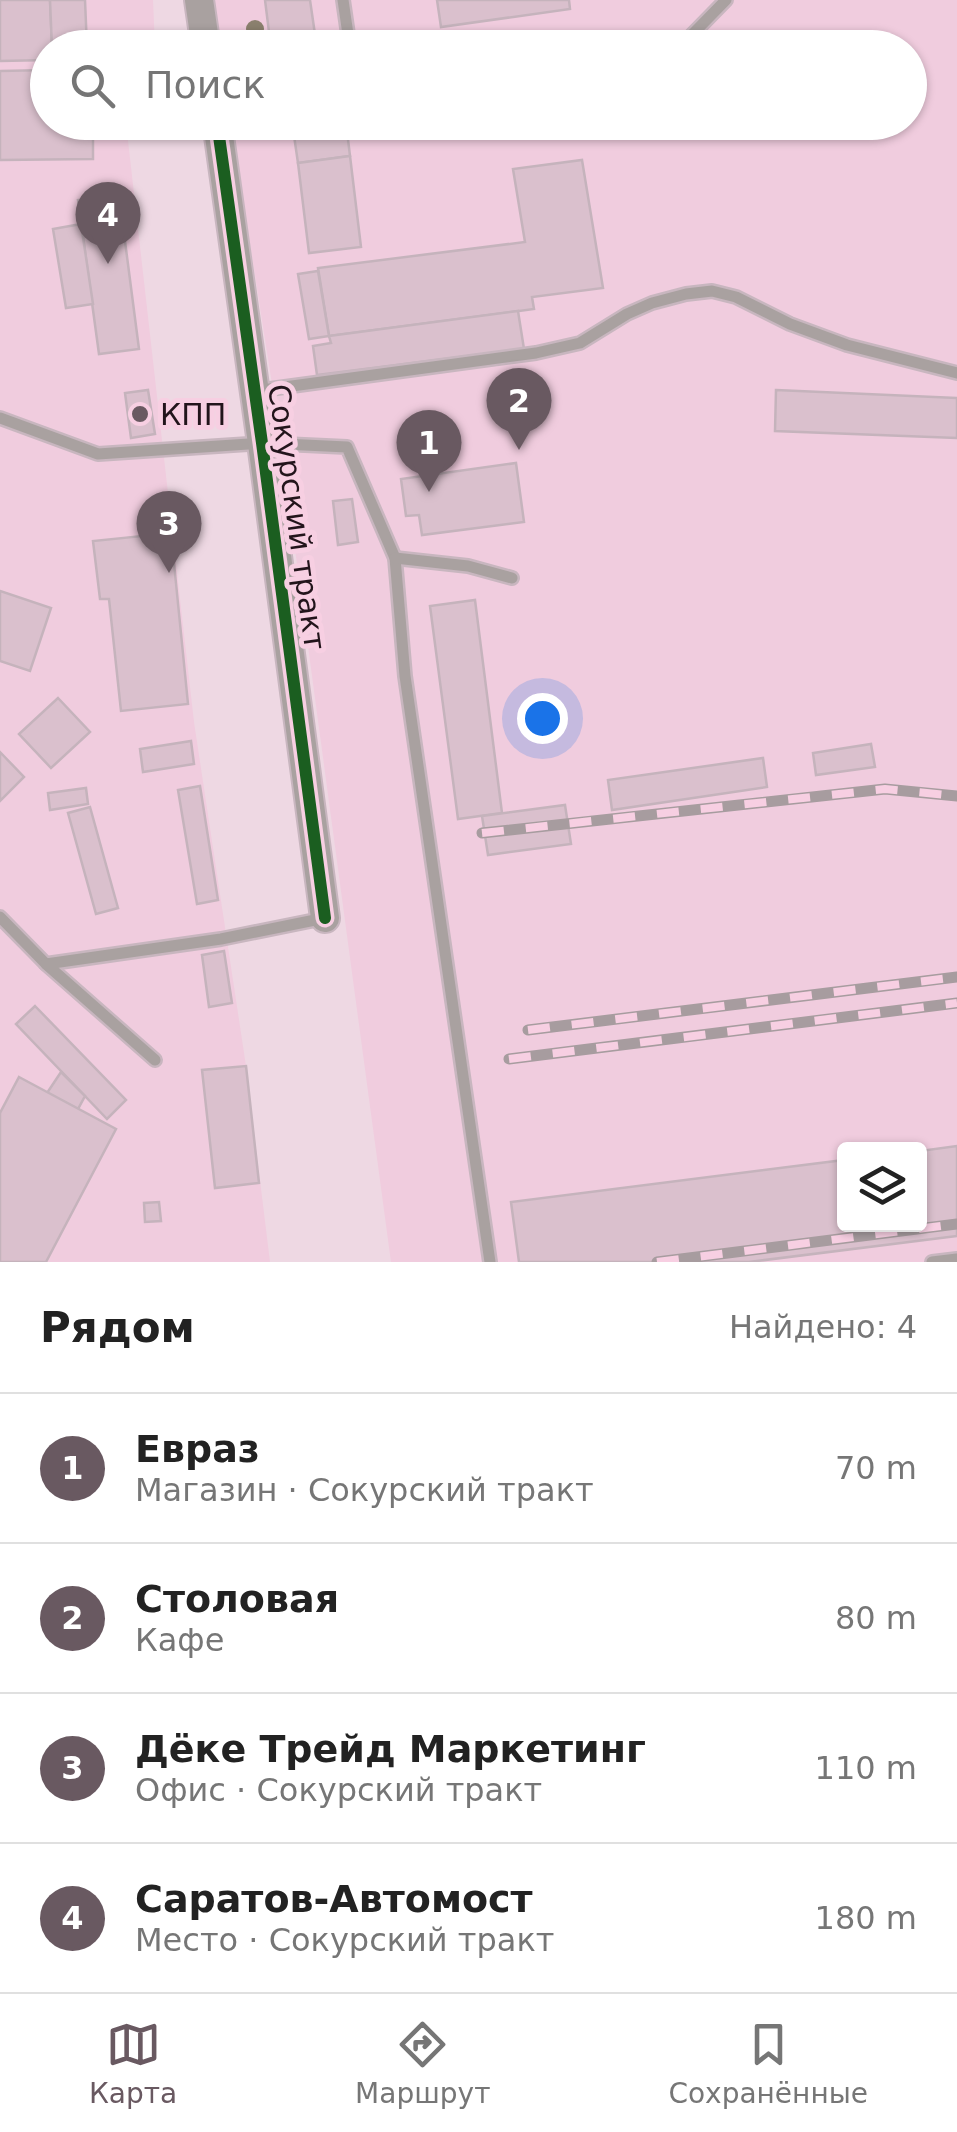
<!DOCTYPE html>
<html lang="ru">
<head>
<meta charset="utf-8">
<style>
	:root { --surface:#fff; --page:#f2f2f2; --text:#222; --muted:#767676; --line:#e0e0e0; --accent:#695961 }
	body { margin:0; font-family:"DejaVu Sans",sans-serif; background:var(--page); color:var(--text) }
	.controls { position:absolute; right:30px; bottom:30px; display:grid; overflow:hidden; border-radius:10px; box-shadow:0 2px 8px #0004 }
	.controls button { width:90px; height:90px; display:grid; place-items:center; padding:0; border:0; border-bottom:2px solid var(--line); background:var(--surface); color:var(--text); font:50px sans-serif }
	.you { position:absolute; left:542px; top:718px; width:35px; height:35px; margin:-25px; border:8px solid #fff; border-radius:50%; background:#1a73e8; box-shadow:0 0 0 15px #1a73e833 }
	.badge { display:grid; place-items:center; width:65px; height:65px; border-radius:50%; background:var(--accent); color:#fff; font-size:32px; font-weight:700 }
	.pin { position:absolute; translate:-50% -82px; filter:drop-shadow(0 2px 5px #0008) }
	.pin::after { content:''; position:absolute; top:52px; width:35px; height:30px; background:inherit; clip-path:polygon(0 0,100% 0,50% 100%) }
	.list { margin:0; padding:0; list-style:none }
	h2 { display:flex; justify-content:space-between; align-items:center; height:130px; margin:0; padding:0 40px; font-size:42px }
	h2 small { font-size:32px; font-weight:400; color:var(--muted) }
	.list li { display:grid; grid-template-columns:65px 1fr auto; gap:30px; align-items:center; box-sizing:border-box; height:150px; padding:0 40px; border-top:2px solid var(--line) }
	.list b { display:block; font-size:38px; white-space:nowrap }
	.list p { margin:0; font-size:32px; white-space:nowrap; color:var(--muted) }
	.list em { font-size:32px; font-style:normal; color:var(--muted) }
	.icon { flex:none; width:55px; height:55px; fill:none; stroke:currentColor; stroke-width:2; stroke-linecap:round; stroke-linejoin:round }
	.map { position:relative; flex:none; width:957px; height:1262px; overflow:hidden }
	.search { position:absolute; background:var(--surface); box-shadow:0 2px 8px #0004; left:30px; right:30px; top:30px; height:110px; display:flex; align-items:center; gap:25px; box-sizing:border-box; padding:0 35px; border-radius:55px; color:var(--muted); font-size:38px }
	.sheet { height:730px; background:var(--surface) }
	nav { display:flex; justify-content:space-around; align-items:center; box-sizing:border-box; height:140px; border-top:2px solid var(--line); background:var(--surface); font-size:28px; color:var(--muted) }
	nav a { display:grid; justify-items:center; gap:5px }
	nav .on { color:var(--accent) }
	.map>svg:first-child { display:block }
</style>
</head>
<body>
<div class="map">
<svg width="957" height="1262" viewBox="0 0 957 1262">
	<rect width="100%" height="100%" fill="#eed8e3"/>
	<g fill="#f0ccde" fill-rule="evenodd">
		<path d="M0,0H153L155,47L48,48V122L126,123L194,722L246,1066L270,1262H0Z"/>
		<path d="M212,0H957V1262H391L277,416L231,123L910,122V48L220,47ZM844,1150H920V1224H844Z"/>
	</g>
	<g fill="#dac0cd" stroke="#c5b3bc" stroke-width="2.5">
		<path d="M0,0H50L52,48H48V60L0,61Z"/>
		<path d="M50,0H85L87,48H52Z"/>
		<path d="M265,0H310L317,48H271Z"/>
		<path d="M437,0H569L570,9L441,27Z"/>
		<path d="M48,70V122H93V159L0,160V71Z"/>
		<path d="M292,122H333L334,133L347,131L350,156L298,163Z"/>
		<path d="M350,156L361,247L309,253L298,163Z"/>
		<path d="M582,160L603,288L532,297L534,309L329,336L318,268L525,242L513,169Z"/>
		<path d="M119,195L139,349L99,354L78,200Z"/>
		<path d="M81,224L93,304L66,308L53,229Z"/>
		<path d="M318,271L329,336L309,339L298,274Z"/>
		<path d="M518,311L524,349L317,375L313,346L331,343L329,336Z"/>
		<path d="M148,390L155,434L131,438L125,393Z"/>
		<path d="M776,390L957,398V438L775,431Z"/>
		<path d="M516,463L524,522L422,535L419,515L406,516L401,479Z"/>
		<path d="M352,499L358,542L338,545L333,501Z"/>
		<path d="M171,533L188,704L121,711L109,599H100L93,541Z"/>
		<path d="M0,591L51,608L30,671L0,661Z"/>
		<path d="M475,600L502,813L458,819L430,606Z"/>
		<path d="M58,698L90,732L51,768L19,734Z"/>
		<path d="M191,741L194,764L143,772L140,749Z"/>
		<path d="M871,744L875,767L816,775L813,753Z"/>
		<path d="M0,752L24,777L0,801Z"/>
		<path d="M763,758L767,787L612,810L608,780Z"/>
		<path d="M200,786L218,900L197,904L178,790Z"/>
		<path d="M86,788L88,804L50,810L48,793Z"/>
		<path d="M565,805L571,844L488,855L482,816Z"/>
		<path d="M90,807L118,908L96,914L68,813Z"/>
		<path d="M224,951L232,1003L209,1007L202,955Z"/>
		<path d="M35,1006L126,1100L107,1119L16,1024Z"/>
		<path d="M246,1066L259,1183L215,1188L202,1070Z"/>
		<path d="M61,1072L85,1096L78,1109L47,1093Z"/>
		<path d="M19,1077L116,1129L46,1262H0V1113Z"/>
		<path d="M957,1146V1236L749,1262H519L511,1202L844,1160V1224H920V1151Z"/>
		<path d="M159,1202L161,1221L145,1222L144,1203Z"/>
	</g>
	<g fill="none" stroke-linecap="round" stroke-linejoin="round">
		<defs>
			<g id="service">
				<path d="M343,0L350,48"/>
				<path d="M679,48L726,0"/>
				<path d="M416,122L427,126L458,122"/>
				<path d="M255,391L536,353L580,343L627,314L652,303L686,294L712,291L736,297L790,324L847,345L957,373"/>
				<path d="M0,418L98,454L262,443L347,447L395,558L405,676L490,1262"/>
				<path d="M395,558L468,566L512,578"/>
				<path d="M0,917L46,964L221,939L325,918"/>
				<path d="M46,964L155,1060"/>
				<path d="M932,1262L957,1259"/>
			</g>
			<g id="tertiary">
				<path d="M199,0L206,48"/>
				<path d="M217,122L262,443L325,918"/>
			</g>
		</defs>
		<use href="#service" stroke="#c8b6bf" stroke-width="16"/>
		<use href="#tertiary" stroke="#c8b6bf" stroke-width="32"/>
		<use href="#service" stroke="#a9a1a0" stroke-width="11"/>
		<use href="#tertiary" stroke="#a9a1a0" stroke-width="28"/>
		<defs>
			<g id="rail">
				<path d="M482,833L885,789L957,796"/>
				<path d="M528,1030L957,977"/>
				<path d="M509,1059L957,1003"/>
				<path d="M657,1262L957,1224"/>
			</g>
		</defs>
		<use href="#rail" stroke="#a79c9f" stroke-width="11"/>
		<use href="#rail" stroke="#f7cfe2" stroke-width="8" stroke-dasharray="22" stroke-linecap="butt"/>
		<defs>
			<path id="cycleway" d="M217,122L262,443L325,918"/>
		</defs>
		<use href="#cycleway" stroke="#f7cfe2" stroke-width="19"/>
		<use href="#cycleway" stroke="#1b5e20" stroke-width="12"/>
	</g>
	<circle fill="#8b806e" cx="255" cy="29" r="9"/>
	<circle fill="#695961" stroke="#f7cfe2" stroke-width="4" cx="140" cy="414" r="10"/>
	<g text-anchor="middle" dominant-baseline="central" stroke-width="10" stroke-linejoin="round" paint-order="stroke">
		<g font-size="30" fill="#22141b" stroke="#f7cfe2" text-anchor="start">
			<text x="160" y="414">КПП</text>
		</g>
		<g font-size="30" fill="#22141b" stroke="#f7cfe2">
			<text transform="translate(297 517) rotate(82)">Сокурский тракт</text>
		</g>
	</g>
</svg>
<div class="controls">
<button><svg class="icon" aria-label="layers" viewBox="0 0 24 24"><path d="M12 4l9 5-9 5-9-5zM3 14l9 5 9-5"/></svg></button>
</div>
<div class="you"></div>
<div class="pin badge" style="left:429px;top:492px">1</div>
<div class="pin badge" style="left:519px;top:450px">2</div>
<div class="pin badge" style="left:169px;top:573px">3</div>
<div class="pin badge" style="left:108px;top:264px">4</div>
<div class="search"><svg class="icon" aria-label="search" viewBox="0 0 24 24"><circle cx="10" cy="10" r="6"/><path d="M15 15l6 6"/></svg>Поиск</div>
</div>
<section class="sheet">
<h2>Рядом<small>Найдено: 4</small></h2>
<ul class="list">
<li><span class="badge">1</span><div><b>Евраз</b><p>Магазин · Сокурский тракт</p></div><em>70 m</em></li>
<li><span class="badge">2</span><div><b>Cтоловая</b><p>Кафе</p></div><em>80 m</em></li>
<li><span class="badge">3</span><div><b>Дёке Трейд Маркетинг</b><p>Офис · Сокурский тракт</p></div><em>110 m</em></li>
<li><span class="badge">4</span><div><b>Саратов-Автомост</b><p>Место · Сокурский тракт</p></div><em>180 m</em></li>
</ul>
</section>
<nav>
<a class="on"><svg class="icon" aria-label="map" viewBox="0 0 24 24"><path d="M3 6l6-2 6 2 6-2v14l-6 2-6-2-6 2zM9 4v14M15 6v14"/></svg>Карта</a>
<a><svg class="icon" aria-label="directions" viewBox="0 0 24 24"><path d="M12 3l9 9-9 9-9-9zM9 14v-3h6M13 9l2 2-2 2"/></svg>Маршрут</a>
<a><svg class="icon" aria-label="saved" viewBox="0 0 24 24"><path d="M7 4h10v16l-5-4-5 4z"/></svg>Сохранённые</a>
</nav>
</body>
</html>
